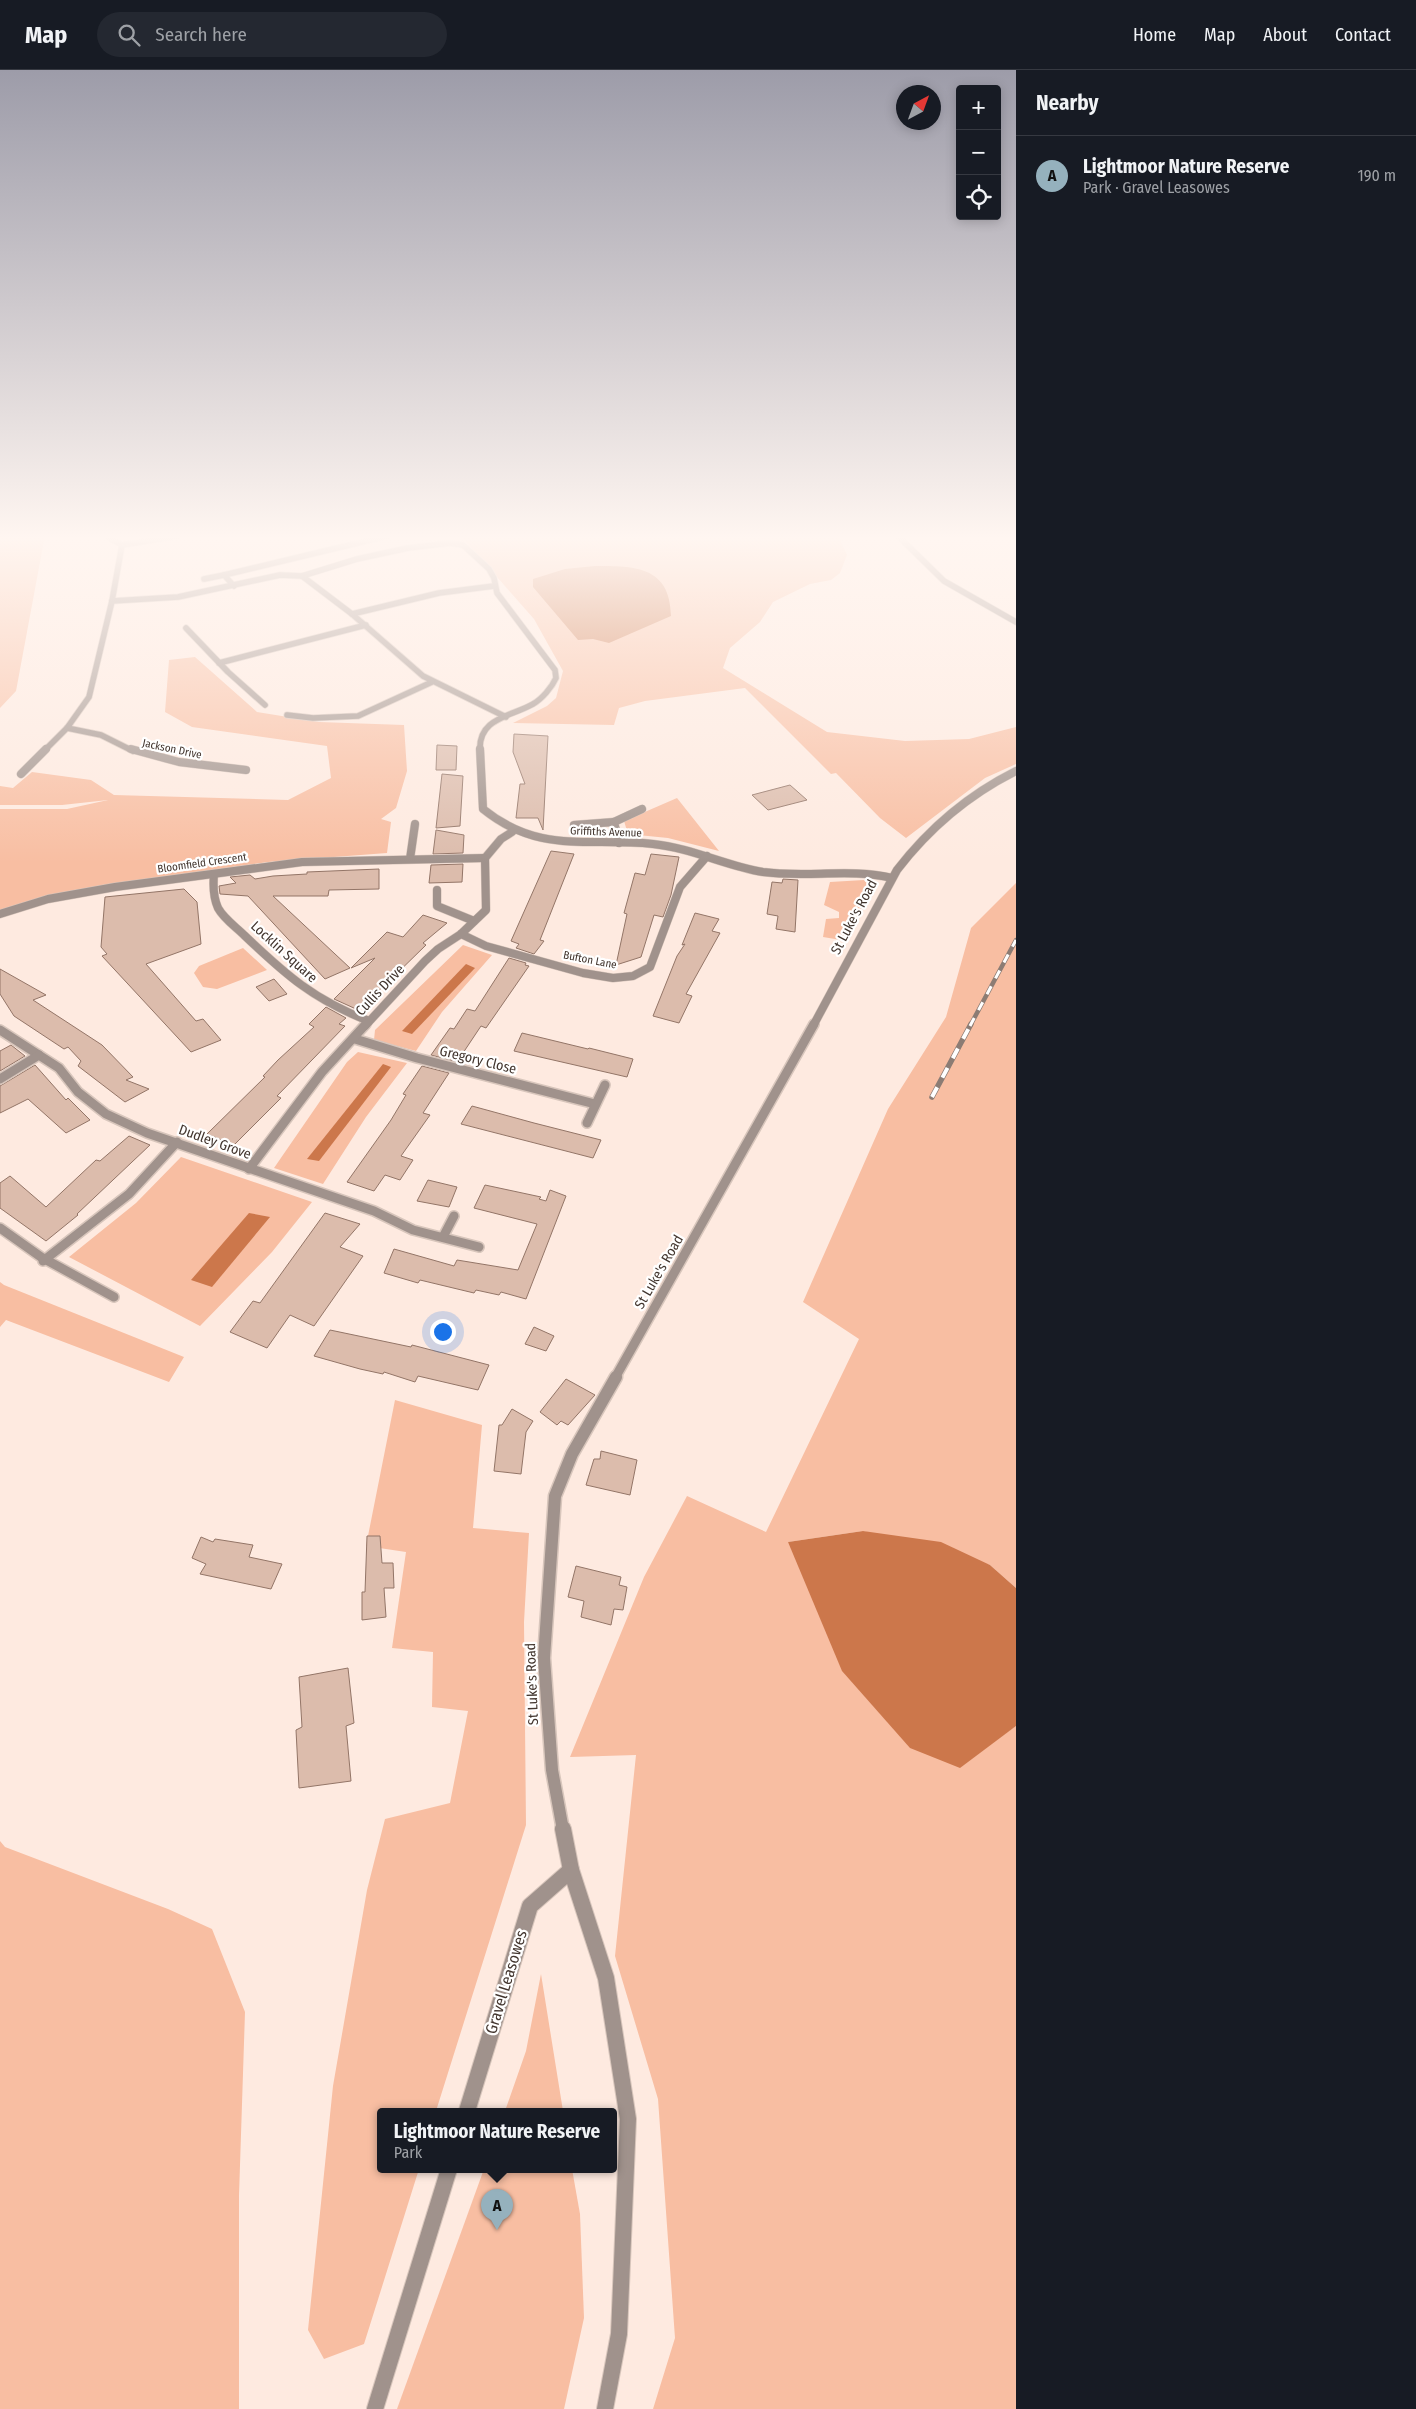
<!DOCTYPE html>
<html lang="en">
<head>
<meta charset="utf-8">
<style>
	:root { --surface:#171b24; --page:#242831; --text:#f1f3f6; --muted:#9ea1a6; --line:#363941; --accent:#95b1bd }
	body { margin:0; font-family:"Fira Sans Condensed",sans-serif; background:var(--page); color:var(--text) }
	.controls { position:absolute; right:15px; top:15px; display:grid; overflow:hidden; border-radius:5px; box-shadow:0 2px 12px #0003 }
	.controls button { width:45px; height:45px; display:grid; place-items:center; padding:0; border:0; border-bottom:1px solid var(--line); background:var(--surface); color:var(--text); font:25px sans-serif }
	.compass { position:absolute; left:896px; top:15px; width:45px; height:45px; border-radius:50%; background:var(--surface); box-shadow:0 2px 12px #0003; rotate:41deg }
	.you { position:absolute; left:442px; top:1261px; width:18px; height:18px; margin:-12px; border:4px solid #fff; border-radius:50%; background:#1a73e8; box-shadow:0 0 0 8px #1a73e833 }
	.badge { display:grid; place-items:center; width:32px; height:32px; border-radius:50%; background:var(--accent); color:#111; font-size:16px; font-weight:700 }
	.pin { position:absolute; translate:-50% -41px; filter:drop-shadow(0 1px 2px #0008) }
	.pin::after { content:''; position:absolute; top:26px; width:18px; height:15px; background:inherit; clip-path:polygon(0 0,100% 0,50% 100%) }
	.popup { position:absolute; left:377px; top:2038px; width:240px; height:65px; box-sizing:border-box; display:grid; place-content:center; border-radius:5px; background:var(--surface); filter:drop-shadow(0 1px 4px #0005); font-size:16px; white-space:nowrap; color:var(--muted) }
	.popup b { font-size:19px; color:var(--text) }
	.popup::after { content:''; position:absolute; left:50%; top:100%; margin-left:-10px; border:10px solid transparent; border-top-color:var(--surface) }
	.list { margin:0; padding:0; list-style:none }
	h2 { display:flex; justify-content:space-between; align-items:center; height:65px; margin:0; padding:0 20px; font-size:21px }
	h2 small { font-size:16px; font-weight:400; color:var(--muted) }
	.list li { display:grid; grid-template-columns:32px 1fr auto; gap:15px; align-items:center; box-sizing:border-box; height:80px; padding:0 20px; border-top:1px solid var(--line) }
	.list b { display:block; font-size:19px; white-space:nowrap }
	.list p { margin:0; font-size:16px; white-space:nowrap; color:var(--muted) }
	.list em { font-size:16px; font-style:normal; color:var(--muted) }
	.icon { flex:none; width:28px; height:28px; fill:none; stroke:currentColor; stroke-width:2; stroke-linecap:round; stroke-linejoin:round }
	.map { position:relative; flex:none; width:1016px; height:2339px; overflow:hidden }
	header { display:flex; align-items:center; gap:30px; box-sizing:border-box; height:70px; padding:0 25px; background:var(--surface); border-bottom:1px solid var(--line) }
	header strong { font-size:24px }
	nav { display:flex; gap:28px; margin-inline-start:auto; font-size:18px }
	.search { width:350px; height:45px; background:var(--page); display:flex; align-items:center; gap:12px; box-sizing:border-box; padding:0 18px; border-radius:28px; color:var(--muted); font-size:19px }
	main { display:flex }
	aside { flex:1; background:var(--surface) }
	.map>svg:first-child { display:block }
</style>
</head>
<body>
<header>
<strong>Map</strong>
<div class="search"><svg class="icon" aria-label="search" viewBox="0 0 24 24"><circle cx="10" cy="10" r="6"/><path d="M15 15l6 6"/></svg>Search here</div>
<nav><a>Home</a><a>Map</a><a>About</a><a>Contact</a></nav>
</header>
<main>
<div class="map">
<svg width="1016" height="2339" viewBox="0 0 1016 2339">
	<rect width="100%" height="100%" fill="#feeae0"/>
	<g fill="#f8bea2">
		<path d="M0,465H45L16,621L0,638Z"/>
		<path d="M460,465H838L847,485L840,503L831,510L810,514L773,532L760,552L730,578L723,598L827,662L905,671L969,669L1016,657V694L985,708L906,768L880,748L836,703L831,704L745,618L645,631L619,638L614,655L513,653L547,636L556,628L563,601L534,549Z"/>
		<path d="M195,587L257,642L319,652L404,655L407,701L396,738L381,749L391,752L387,783L268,792L103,815L61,823L0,842V739H67L108,730L62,735H0V716L13,718L32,702L91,710L114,725L288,730L331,708L327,676L192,657L165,642L169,590Z"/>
		<path d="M677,728L719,781L668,768L628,764L624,751Z"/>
		<path d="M864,810L871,817L856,851L841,870L823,867L826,849L839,848V842L824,835L830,812Z"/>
		<path d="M1016,813V1518L990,1495L863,1461L788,1472L990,1674L1016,1656V2339H653L675,2268L658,2029L615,1886L636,1685L570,1687L644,1507L687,1426L766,1462L859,1269L803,1232L888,1039L946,947L971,858Z"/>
		<path d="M463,875L492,885L442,942L416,981L374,970L375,960Z"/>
		<path d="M243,878L267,900L217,919L203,917L194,903L199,896Z"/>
		<path d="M358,982L407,993L366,1047L323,1114L274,1098L347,992Z"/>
		<path d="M181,1087L312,1132L272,1182L200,1256L69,1187L136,1133Z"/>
		<path d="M0,1212L4,1215L184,1287L169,1312L6,1250L0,1257Z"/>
		<path d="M395,1330L482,1355L473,1458L529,1463L524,1552L526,1755L436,2041H381V2099H419L364,2274L324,2289L308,2260L333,2016L367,1820L385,1749L450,1733L468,1641L432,1637L433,1582L392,1578L406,1482L366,1476Z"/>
		<path d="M0,1771L5,1777L168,1839L212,1859L245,1942L239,2126V2339H0Z"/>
		<path d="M541,1904L563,2041H505L526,1981Z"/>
		<path d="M484,2099H572L580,2144L584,2248L564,2339H397Z"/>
	</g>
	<g fill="#cc774b">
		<path d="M595,496C635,496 670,496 671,546L609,573L593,569L578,570L533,517V509L565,499Z"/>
		<path d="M466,894L475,898L412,964L402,961Z"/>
		<path d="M383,994L391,997L319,1091L307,1089Z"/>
		<path d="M249,1143L270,1147L212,1217L191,1210Z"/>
		<path d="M863,1461L941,1472L990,1495L1016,1518V1656L960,1698L910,1678L842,1601L788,1472Z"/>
	</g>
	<g fill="#dcbcac" stroke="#937567">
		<path d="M514,664L548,666L543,760L538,748H516L520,714H525L513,682Z"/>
		<path d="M437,675L457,676L456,700H436Z"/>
		<path d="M442,704L463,706L460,756L436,758Z"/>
		<path d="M790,715L807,730L768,740L752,725Z"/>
		<path d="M436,760L464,765L463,783L433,784Z"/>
		<path d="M551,781L574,784L540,870L544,871L534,884L516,878L519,874L511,871Z"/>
		<path d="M651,784L679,787L671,825L663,847L654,845L641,887L616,895L627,844L624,843L635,803L645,805Z"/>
		<path d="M463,794L462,812L429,813L431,795Z"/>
		<path d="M379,799V819L329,820L328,826H273L350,898L325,909L248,826L220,824L219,816L236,813L230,807L250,805L255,809L273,806L307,804V802Z"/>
		<path d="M783,809L798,810L795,862L776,859L778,846L767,844L772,812L782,813Z"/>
		<path d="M184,819L197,832L201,874L146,894L196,951L203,949L221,970L191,982L102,886L107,884L101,877L105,827Z"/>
		<path d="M695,843L719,849L712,861L720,863L686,924L692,926L679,953L653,946L677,886L685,874L682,875Z"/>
		<path d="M423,845L447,853L423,873L426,875L384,916L356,939L334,929L375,888L351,898L387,862L403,867Z"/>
		<path d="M509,888L526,893L525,895L529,896L486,958L481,956L457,992L431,985L450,958L454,959L467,939L475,941Z"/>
		<path d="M0,899L46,925L33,930L102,975L133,1007L126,1010L149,1019L125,1032L78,996L81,991L68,977L64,979L14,946L0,924Z"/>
		<path d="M274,909L287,924L269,931L256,917Z"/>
		<path d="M326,937L346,948L339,954L345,956L277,1026L281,1028L234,1075L207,1064L265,1007L263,1006L278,990L314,957L309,954Z"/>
		<path d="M522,963L588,979L589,978L633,989L627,1007L514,981Z"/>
		<path d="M11,975L25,986L0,1001V981Z"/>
		<path d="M35,995L66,1030L68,1028L90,1050L66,1063L28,1029L0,1043V1016Z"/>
		<path d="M422,996L449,1003L423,1043L430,1045L401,1086L413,1090L400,1110L385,1105L374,1121L347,1112L391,1050L406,1025L403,1024Z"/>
		<path d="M472,1036L534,1053L601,1070L593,1088L461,1054Z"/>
		<path d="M129,1066L150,1075L77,1144L78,1145L46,1171L0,1138V1113L10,1106L46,1137L96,1090L100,1091Z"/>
		<path d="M428,1110L457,1117L449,1137L417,1131Z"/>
		<path d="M485,1115L541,1127L539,1129L546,1131L550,1120L566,1126L526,1229L501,1222L499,1225L476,1220L474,1223L420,1210L418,1213L384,1203L394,1179L454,1196L457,1190L518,1200L537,1154L474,1138Z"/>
		<path d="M325,1143L360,1154L340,1177L363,1186L314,1256L290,1245L267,1278L230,1262L253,1231L260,1233Z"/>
		<path d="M534,1257L554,1266L546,1281L525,1274Z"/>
		<path d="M330,1260L411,1277L412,1275L489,1295L478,1320L418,1306L415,1312L384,1302L383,1304L360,1299L314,1286Z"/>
		<path d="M566,1309L595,1325L568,1355L561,1351L557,1355L540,1342Z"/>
		<path d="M512,1339L533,1351L526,1362L521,1404L494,1401L499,1355H502Z"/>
		<path d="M601,1381L637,1390L630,1425L586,1415L594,1389H600Z"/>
		<path d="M367,1466H380L382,1493H393L394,1518H384L386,1547L362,1550V1522H365Z"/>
		<path d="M201,1467L213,1472L215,1469L253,1475L249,1487L282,1494L271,1519L200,1504L206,1494L192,1488Z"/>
		<path d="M576,1496L621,1507L619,1515L627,1517L623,1540L614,1539L611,1555L581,1547L584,1531L568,1527Z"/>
		<path d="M348,1598L354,1653L346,1656L351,1711L299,1718L296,1660L302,1657L299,1607Z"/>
	</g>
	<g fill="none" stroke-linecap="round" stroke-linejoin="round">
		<defs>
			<g id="minor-far4">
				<path d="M897,465L944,511L1016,552"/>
				<path d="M122,475L183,465"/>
				<path d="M302,506L357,489L408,478L450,473L463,475L489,499L494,508L497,523L555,600L556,608C552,617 542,629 533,634C510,647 478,648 480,681"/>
				<path d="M204,509L224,505"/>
				<path d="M234,516L224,505L391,465"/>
				<path d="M112,531L178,527L280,505L302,506L352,544L423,606L506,647"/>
				<path d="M352,544L439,523L494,516"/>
				<path d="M186,558L228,602L265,635"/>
				<path d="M219,593L366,555"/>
				<path d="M287,645L313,648L358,646L432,612"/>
				<path d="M67,658L101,665L133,681"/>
				<path d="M44,681L67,658L89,627L112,531L122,475L104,465"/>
			</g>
			<g id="minor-far3">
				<path d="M131,679L179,692L246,700"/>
				<path d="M480,679L483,739C540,785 587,767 653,774C692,778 726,796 763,802C806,808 850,798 892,808"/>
				<path d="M21,704L46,679"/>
				<path d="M574,755L614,752"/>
				<path d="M619,773L614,752L642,739"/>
				<path d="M410,789L415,754"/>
				<path d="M214,804C213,815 213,827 218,838C224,849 236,857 244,865C286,905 314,930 369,951"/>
				<path d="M437,820V836L474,851"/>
				<path d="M0,844L48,829L115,817L302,792L485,788"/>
				<path d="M461,864L486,876L583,903L613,908L633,906L650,897L680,817L707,786"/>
				<path d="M365,956L425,891L438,879L461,864L486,840L485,788L501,769L512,762"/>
				<path d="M813,956L897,800C930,757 968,725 1016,701"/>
			</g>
			<g id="minor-far2">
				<path d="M0,960L59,998L78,1022L106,1044L147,1063L374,1141L413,1160L479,1177"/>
				<path d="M355,969L417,988L595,1034"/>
				<path d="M0,1009L39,985"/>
				<path d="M587,1053L605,1015"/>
				<path d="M249,1099L322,1002L366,954"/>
				<path d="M0,1158L41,1187L114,1227"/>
				<path d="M443,1167L454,1146"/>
				<path d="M43,1191L129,1124L177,1072"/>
				<path d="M615,1308L814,954"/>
			</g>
			<path id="minor-far1" d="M563,1760L552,1700L544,1588L555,1426L572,1384L616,1307"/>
			<g id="minor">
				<path d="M563,1759L571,1800L606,1908L628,2049L619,2264L605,2339"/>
				<path d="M467,2041L530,1836L571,1800"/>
				<path d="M375,2339L449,2099"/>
			</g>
		</defs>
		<use href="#minor-far4" stroke="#d8c6bc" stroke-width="7"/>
		<use href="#minor-far3" stroke="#d8c6bc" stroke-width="9"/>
		<use href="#minor-far2" stroke="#d8c6bc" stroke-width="12"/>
		<use href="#minor-far1" stroke="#d8c6bc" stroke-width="15"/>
		<use href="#minor" stroke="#d8c6bc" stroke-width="18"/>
		<use href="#minor-far4" stroke="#a0928c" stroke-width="5.5"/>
		<use href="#minor-far3" stroke="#a0928c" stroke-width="8"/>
		<use href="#minor-far2" stroke="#a0928c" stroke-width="9"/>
		<use href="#minor-far1" stroke="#a0928c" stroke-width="12"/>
		<use href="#minor" stroke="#a0928c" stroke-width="16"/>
		<defs>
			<path id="rail-far1" d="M970,956L1016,870"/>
			<path id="rail" d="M932,1027L971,954"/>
		</defs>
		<use href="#rail-far1" stroke="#8c7c74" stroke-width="4.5"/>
		<use href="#rail" stroke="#8c7c74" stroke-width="5.5"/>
		<use href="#rail-far1" stroke="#fff" stroke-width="3" stroke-dasharray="9" stroke-linecap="butt"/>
		<use href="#rail" stroke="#fff" stroke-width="4" stroke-dasharray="11" stroke-linecap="butt"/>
	</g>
	<linearGradient id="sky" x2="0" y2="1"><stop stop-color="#9d9ca9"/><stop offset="0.59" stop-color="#fff6f1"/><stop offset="1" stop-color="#fff6f1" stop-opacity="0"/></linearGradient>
	<rect width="1016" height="793" fill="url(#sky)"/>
	<g text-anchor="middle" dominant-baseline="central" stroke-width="4.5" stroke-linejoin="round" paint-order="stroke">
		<g font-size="11" fill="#42352e" stroke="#fff">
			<text transform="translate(172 679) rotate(12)">Jackson Drive</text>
			<text transform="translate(606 762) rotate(2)">Griffiths Avenue</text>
			<text transform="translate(202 793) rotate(-8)">Bloomfield Crescent</text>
			<text transform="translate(590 890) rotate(11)">Bufton Lane</text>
		</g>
		<g font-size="14" fill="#42352e" stroke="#fff">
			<text transform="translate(854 847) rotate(-62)">St Luke's Road</text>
			<text transform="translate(284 882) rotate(42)">Locklin Square</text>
			<text transform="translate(380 920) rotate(-47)">Cullis Drive</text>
			<text transform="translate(478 990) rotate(14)">Gregory Close</text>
			<text transform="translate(215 1072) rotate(20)">Dudley Grove</text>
			<text transform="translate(659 1202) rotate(-60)">St Luke's Road</text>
			<text transform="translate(532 1614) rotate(-92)">St Luke's Road</text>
		</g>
		<g font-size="16" fill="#42352e" stroke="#fff">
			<text transform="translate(506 1912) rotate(-73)">Gravel Leasowes</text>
		</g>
	</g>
</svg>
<div class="controls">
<button>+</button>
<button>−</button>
<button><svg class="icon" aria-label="locate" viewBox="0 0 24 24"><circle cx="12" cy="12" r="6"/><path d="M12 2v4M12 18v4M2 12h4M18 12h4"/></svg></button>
</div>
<svg class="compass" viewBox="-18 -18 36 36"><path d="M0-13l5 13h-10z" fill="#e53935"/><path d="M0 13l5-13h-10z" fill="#9ea1a6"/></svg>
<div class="you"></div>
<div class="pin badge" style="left:497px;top:2160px">A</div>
<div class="popup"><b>Lightmoor Nature Reserve</b>Park</div>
</div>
<aside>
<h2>Nearby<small></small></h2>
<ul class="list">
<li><span class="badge">A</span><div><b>Lightmoor Nature Reserve</b><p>Park · Gravel Leasowes</p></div><em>190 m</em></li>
</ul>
</aside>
</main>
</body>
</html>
